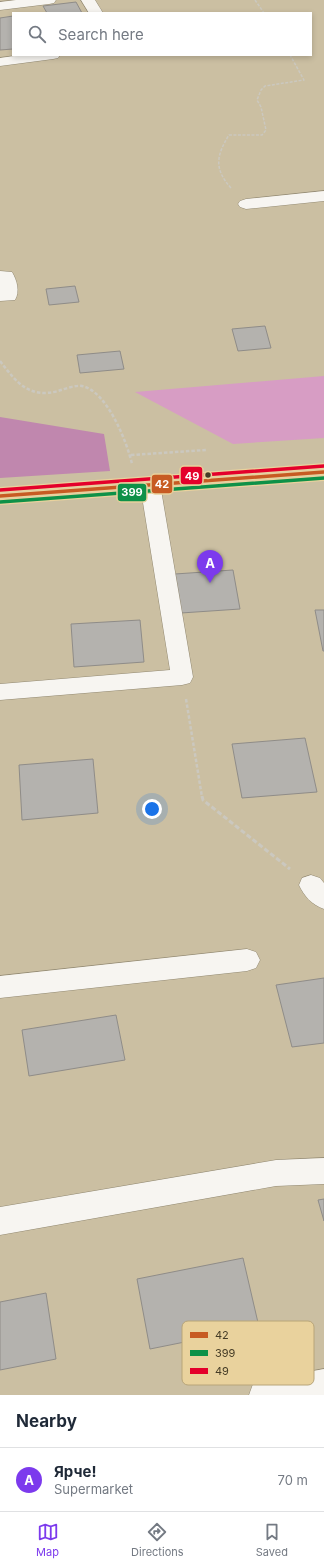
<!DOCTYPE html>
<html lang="en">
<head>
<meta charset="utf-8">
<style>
	:root { --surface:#fff; --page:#f6f6f7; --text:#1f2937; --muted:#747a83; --line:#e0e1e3; --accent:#7c3aed }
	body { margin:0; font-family:Inter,sans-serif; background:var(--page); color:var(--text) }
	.you { position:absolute; left:152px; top:809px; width:14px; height:14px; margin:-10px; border:3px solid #fff; border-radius:50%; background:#1a73e8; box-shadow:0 0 0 6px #1a73e833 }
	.badge { display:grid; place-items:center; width:26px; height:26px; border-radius:50%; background:var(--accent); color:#fff; font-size:13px; font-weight:700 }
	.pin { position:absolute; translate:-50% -33px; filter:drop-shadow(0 1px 2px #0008) }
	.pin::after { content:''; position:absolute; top:21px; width:14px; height:12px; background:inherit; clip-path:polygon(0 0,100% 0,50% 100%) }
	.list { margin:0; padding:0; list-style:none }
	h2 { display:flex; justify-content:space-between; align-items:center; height:52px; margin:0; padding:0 16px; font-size:17px }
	h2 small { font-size:13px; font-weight:400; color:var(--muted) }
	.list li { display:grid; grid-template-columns:26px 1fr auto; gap:12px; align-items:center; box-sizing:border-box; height:64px; padding:0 16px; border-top:1px solid var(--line) }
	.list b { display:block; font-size:15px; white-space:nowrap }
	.list p { margin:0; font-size:13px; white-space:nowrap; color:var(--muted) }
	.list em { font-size:13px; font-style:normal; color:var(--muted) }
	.icon { flex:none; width:22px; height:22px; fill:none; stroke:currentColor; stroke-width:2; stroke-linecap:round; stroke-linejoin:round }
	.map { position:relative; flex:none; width:324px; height:1395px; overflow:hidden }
	.search { position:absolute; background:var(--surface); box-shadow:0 2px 6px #0003; left:12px; right:12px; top:12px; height:44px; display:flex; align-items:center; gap:10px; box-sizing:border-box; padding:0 14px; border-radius:0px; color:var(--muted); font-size:15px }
	.sheet { height:116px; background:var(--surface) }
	nav { display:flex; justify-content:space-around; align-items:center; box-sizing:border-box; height:56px; border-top:1px solid var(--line); background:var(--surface); font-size:11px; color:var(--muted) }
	nav a { display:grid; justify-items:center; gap:2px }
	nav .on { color:var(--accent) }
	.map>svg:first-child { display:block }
</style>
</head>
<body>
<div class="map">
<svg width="324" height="1395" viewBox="0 0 324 1395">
	<rect width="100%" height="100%" fill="#cbbfa2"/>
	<path fill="#d79dc4" d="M324,376V438L233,444L135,392Z"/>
	<path fill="#c087ae" d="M0,417L104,434L110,471L0,478Z"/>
	<g fill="#b4b2ae" stroke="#8f8c88">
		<path d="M76,2L82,13H47L43,6Z"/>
		<path d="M13,16V49L0,50V18Z"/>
		<path d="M75,286L79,302L49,305L46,289Z"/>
		<path d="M265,326L271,348L238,351L232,329Z"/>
		<path d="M120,351L124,369L80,373L77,355Z"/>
		<path d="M233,570L240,609L181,613L175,574Z"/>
		<path d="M315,610H324V651H323Z"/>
		<path d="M140,620L144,662L74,667L71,624Z"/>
		<path d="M305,738L317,792L242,798L232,744Z"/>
		<path d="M93,759L98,813L22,820L19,765Z"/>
		<path d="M324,978V1043L292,1047L276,985Z"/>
		<path d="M116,1015L125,1060L29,1076L22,1030Z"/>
		<path d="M324,1199V1221L318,1200Z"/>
		<path d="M243,1258L259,1327L150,1349L137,1279Z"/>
		<path d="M46,1293L56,1359L0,1370V1302Z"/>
	</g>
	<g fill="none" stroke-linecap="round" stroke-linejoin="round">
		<defs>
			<g id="minor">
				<path d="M16,0H56L54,3L49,4L0,10V2Z"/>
				<path d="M81,0H95L103,13H89Z"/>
				<path d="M21,55H60L58,58L53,59L0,66V58Z"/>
				<path d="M324,191V201L246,209L240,207L238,204L240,201L246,199Z"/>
				<path d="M0,271L12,272C17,280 20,292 15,300L0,301Z"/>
				<path d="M150,478L157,480L160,484L193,677L190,683L182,685L0,700V684L170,670L140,484L143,480Z"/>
				<path d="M311,875L320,878L324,883V909C312,905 304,896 299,885L302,878Z"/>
				<path d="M247,949L256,952L260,960L256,968L247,971L0,998V976Z"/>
				<path d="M324,1158V1184L276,1186L0,1235V1207L276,1160Z"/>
				<path d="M324,1369V1395H249L253,1384L264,1380Z"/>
			</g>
			<path id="highway" d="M324,466V478L0,502V490Z"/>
		</defs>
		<use href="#minor" stroke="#928972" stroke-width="1"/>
		<use href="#highway" stroke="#978c73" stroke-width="1"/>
		<g stroke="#cbc8bf" stroke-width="1.5" stroke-dasharray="3 1.5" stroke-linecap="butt">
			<path d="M255,0L264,13"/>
			<path d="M231,188C214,169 216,156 229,135H262L266,130L261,107L257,100L261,90L265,86L304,80L290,55"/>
		</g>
		<g stroke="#cbc8bf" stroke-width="2.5" stroke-dasharray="3.5 2" stroke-linecap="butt">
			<path d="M0,361C16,382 29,399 58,391C65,389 74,385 82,386C107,391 127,442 132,464"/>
			<path d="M131,455L206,450"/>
			<path d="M186,699L202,797"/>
		</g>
		<path stroke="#cbc8bf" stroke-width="3" stroke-dasharray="5 2.5" stroke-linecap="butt" d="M202,796L203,800L290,869"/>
		<use href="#minor" fill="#f7f5f1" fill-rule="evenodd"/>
		<use href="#highway" fill="#cec8ba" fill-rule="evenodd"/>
		<defs>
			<path id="bus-1" d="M0,496L324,472"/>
			<path id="bus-2" d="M0,502L324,478"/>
			<path id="bus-3" d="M0,490L324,466"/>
		</defs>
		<use href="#bus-1" stroke="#e9d29d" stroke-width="6"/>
		<use href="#bus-2" stroke="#e9d29d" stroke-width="6"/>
		<use href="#bus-3" stroke="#e9d29d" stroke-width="6"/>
		<use href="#bus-1" stroke="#c75b23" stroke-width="3.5"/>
		<use href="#bus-2" stroke="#0e9148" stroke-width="3.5"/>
		<use href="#bus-3" stroke="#e4002b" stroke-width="3.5"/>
	</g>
	<circle fill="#453c26" stroke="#e9d29d" stroke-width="1.5" cx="208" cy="475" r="3.5"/>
	<rect x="182" y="1321" width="132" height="64" rx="6" fill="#e9d29d" stroke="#b8a579" stroke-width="1"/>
	<rect x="190" y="1332" width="18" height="6" fill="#c75b23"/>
	<rect x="190" y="1350" width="18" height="6" fill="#0e9148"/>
	<rect x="190" y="1368" width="18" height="6" fill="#e4002b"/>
	<g font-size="11" fill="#453c26">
		<text x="215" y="1339">42</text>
		<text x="215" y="1357">399</text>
		<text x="215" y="1375">49</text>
	</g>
	<g stroke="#e9d29d" stroke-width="1.5">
		<rect x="180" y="466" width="23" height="19" rx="4" fill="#e4002b"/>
		<rect x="151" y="474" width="22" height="20" rx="4" fill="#c75b23"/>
		<rect x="117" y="483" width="30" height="19" rx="4" fill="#0e9148"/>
	</g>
	<g font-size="11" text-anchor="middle" font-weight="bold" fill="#fff">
		<text x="192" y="480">49</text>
		<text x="162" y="488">42</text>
		<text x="132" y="496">399</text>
	</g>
</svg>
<div class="you"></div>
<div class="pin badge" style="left:210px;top:583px">A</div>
<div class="search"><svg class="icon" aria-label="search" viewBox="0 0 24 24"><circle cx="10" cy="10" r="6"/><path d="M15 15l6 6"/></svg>Search here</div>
</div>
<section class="sheet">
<h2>Nearby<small></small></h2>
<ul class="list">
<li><span class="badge">A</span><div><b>Ярче!</b><p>Supermarket</p></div><em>70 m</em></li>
</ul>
</section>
<nav>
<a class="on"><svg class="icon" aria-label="map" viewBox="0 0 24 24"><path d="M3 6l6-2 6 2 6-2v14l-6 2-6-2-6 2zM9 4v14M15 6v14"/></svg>Map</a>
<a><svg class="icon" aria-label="directions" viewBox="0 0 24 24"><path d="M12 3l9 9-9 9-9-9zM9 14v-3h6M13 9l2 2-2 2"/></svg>Directions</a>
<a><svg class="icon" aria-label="saved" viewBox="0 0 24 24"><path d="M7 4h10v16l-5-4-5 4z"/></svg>Saved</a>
</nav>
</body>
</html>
